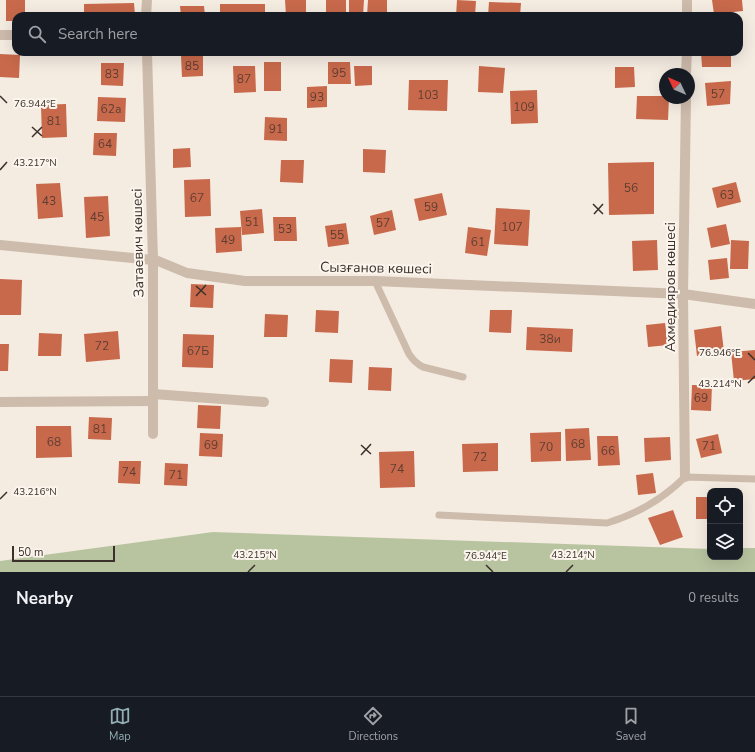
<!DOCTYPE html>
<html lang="en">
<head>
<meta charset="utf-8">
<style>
	:root { --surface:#171b24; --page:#20242c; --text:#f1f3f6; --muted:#9ea1a6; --line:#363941; --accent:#92aeb2 }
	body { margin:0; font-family:"Nunito Sans",sans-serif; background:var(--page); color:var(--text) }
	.controls { position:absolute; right:12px; bottom:12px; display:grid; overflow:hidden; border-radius:8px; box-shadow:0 4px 16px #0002 }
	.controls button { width:36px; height:36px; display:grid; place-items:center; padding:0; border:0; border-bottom:1px solid var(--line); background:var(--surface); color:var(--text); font:20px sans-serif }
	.compass { position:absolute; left:659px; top:68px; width:36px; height:36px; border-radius:50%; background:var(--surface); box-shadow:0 4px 16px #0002; rotate:314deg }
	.scale { position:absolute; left:12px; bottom:10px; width:103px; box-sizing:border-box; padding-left:4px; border:2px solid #3b302b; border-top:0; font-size:11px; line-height:14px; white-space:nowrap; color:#3b302b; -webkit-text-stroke:3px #fbf5ee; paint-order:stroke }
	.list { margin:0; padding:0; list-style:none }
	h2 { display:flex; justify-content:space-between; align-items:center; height:52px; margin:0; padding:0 16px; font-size:17px }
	h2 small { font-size:13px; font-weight:400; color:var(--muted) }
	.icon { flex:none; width:22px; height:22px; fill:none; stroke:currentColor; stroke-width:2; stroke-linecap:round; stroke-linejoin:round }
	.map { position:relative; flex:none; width:755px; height:572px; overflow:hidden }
	.search { position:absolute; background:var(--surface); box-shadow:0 4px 16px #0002; left:12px; right:12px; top:12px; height:44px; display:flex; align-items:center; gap:10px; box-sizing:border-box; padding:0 14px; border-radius:12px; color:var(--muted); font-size:15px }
	.sheet { height:124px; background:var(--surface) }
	nav { display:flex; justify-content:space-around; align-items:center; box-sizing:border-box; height:56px; border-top:1px solid var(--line); background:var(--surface); font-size:11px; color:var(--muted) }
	nav a { display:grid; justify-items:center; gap:2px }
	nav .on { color:var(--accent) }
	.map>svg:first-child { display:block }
</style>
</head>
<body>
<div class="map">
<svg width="755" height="572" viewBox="0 0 755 572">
	<rect width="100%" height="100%" fill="#f4ebe1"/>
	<path fill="#b8c4a0" d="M213,532L710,549V557H740V548H755V572H0V561Z"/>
	<g fill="#c8694b">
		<path d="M6,0H25V16H16V21H6Z"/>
		<path d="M285,0H306V16H286Z"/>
		<rect x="326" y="0" width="20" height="16"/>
		<path d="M349,0H364L363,16H349Z"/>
		<path d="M368,0H387V16H367Z"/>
		<path d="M457,0L476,1L475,16H456Z"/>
		<path d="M712,0H742L743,11L714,14Z"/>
		<path d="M489,2L521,3L520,16H488Z"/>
		<path d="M134,3L135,16H84V4Z"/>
		<rect x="220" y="4" width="45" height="12"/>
		<path d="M180,6H204L205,16H181Z"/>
		<path d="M701,52H731V67H702Z"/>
		<path d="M0,54L20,55L19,78L0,77Z"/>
		<path d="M203,55V76L182,77L181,56Z"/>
		<rect x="264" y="62" width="17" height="29"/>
		<path d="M328,62H350L351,84H328Z"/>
		<path d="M101,63H124L123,86L101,85Z"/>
		<path d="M233,66H255L256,92L234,93Z"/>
		<path d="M354,66H372V85L355,86Z"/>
		<path d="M479,66L505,68L503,93L478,92Z"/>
		<path d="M615,67H634L635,87L615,88Z"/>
		<path d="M409,80H448L447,111L408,110Z"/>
		<path d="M731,81L730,104L707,106L705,83Z"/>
		<path d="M327,86V107L307,108V87Z"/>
		<path d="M537,90L538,123L511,124L510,91Z"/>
		<path d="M637,96H665V98H669L668,120L636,119Z"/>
		<path d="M98,97L126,98L125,122L97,121Z"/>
		<path d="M66,104L67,137L42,138L41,105Z"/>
		<path d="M265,117L287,118V141L264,140Z"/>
		<path d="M94,133H117L116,156L93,155Z"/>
		<path d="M190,148L191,167L173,168V149Z"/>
		<path d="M363,149L386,150L385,173L363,172Z"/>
		<path d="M281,160H304L303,183L280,182Z"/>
		<path d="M654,162V214L609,215L608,163Z"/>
		<path d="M210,179L211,216L185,217L184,180Z"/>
		<path d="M736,182L741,202L717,208L712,188Z"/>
		<path d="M60,183L63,217L38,219L36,184Z"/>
		<path d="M442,193L447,215L419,221L414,199Z"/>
		<path d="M108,196L110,236L86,238L84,197Z"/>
		<path d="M496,208L530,210L528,246L494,244Z"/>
		<path d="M262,209L264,233L242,235L240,211Z"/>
		<path d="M392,210L396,230L374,235L370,216Z"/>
		<path d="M273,217H296L297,241H274Z"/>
		<path d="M346,223L349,244L328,247L325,226Z"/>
		<path d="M726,224L730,244L711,248L707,228Z"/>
		<path d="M241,227L242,251L216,253L215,228Z"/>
		<path d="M468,227L491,230L487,256L465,253Z"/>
		<path d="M657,240L658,270L633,271L632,241Z"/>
		<path d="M731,240L749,241L748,269H730Z"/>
		<path d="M727,258L729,278L710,280L708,260Z"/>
		<path d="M0,279L22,280L21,315H0Z"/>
		<path d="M191,284L214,285L213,308L190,307Z"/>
		<path d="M316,310L339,311L338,333L315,332Z"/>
		<path d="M490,310H512L511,333L489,332Z"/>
		<path d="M265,314L288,315L287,337H264Z"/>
		<path d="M665,323L668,345L648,347L646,325Z"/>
		<path d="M721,326L724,352L697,356L694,330Z"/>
		<path d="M527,327L573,329L572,352L526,350Z"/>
		<path d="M118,331L120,359L86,362L84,334Z"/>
		<path d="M39,333L62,334L61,356H38Z"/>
		<path d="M183,334L214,335L213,368L182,367Z"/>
		<path d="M0,344H9L8,371H0Z"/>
		<path d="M755,350V379L734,381L731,352Z"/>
		<path d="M330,359L353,360L352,383L329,382Z"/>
		<path d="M369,367L392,368L391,391L368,390Z"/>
		<path d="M692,385H712L711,411L691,410Z"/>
		<path d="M198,405L221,406L220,429L197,428Z"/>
		<path d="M89,417L112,418L111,440L88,439Z"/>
		<path d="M36,426H71L72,457L36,458Z"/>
		<path d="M589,428L591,460L566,461L565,429Z"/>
		<path d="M561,432V461L531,462L530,433Z"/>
		<path d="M200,433L223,434L222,457L199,456Z"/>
		<path d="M718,434L722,453L701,458L696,439Z"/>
		<path d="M597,436H618L620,465L598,466Z"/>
		<path d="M670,437L671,460L645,462L644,438Z"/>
		<path d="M498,443V471L463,472L462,444Z"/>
		<path d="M414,451L415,487L380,488L379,452Z"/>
		<path d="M119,461H141L140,484L118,483Z"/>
		<path d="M165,463L188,464L187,486L164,485Z"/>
		<path d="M653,473L656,493L638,495L636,475Z"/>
		<rect x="696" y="497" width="14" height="22"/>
		<path d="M673,510L683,537L660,545L648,518Z"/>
	</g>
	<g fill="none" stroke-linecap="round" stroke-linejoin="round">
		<g stroke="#cdbbac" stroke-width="7">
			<path d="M375,281L409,354C413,360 417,364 423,367L463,377"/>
			<path d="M439,515L607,523C637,514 663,499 685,477L755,479"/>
		</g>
		<g stroke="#cdbbac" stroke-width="10">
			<path d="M146,16L147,0"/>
			<path d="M687,16V0"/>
			<path d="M0,35H16"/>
			<path d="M147,52L153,260V434"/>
			<path d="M686,74L687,52"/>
			<path d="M0,245L153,260L158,261L187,273L245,281H375L683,294L755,304"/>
			<path d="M153,394L264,402"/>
			<path d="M0,402L153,401"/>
			<path d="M685,477L683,294L686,98"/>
		</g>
	</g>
	<path fill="none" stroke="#3b302b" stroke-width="1.5" d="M0,96L7,103M32,127L42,136M32,137L42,127M0,170L7,162M593,204L603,214M594,214L603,204M196,286L206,295M196,296L206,285M748,353L755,360M748,383L755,376M361,445L371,454M361,455L371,444M0,499L7,492M486,565L493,572M248,572L255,565M566,572L573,565"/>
	<g text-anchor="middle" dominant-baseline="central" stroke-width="4" stroke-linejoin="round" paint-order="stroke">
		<g font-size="12" fill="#5e3e33">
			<text x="192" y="66">85</text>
			<text x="339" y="73">95</text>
			<text x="112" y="74">83</text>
			<text x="244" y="79">87</text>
			<text x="718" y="94">57</text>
			<text x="428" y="95">103</text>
			<text x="317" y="97">93</text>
			<text x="524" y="107">109</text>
			<text x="111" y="109">62а</text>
			<text x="54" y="121">81</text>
			<text x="276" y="129">91</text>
			<text x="105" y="144">64</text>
			<text x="631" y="188">56</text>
			<text x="727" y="195">63</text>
			<text x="197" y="198">67</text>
			<text x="49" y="201">43</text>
			<text x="431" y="207">59</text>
			<text x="97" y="217">45</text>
			<text x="252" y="222">51</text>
			<text x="383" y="223">57</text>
			<text x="512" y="227">107</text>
			<text x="285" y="229">53</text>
			<text x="337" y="235">55</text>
			<text x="228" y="240">49</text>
			<text x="478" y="242">61</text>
			<text x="550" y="339">38и</text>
			<text x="102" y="346">72</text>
			<text x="198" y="351">67Б</text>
			<text x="701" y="398">69</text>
			<text x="100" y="429">81</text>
			<text x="54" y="442">68</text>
			<text x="578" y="444">68</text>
			<text x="211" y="445">69</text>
			<text x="709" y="446">71</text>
			<text x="546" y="447">70</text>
			<text x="608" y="451">66</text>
			<text x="480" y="457">72</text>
			<text x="397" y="469">74</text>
			<text x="129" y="472">74</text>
			<text x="176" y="475">71</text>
		</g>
		<g font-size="14" fill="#3b302b" stroke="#fbf5ee">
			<text transform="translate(138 243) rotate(-91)">Затаевич көшесі</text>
			<text transform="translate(376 268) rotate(1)">Сызғанов көшесі</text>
			<text transform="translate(670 287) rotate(-90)">Ахмедияров көшесі</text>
		</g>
	</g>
	<g font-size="10" text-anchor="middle" fill="#3b302b" stroke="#fbf5ee" stroke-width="4" stroke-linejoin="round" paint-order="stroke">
		<text x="35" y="107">76.944°E</text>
		<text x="35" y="166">43.217°N</text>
		<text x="720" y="356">76.946°E</text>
		<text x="720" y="387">43.214°N</text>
		<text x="35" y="495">43.216°N</text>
		<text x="255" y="558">43.215°N</text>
		<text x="573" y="558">43.214°N</text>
		<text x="486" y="559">76.944°E</text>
	</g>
</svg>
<div class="controls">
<button><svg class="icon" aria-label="locate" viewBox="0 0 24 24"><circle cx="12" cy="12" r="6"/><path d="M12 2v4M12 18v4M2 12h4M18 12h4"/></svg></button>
<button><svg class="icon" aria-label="layers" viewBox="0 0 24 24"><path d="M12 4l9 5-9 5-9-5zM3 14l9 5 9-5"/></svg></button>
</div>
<svg class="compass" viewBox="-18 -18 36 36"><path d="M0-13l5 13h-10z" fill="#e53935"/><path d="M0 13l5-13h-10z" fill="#9ea1a6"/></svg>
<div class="scale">50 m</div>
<div class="search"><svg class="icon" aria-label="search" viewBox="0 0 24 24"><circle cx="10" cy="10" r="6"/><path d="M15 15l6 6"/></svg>Search here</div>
</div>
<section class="sheet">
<h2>Nearby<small>0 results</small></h2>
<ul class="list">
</ul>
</section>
<nav>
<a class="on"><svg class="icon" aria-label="map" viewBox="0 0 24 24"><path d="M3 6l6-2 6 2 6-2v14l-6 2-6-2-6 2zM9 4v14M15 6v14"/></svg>Map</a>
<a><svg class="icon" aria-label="directions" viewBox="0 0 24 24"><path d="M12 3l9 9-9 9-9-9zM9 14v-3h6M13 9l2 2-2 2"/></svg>Directions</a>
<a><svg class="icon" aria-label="saved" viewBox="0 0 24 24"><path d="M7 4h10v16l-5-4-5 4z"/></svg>Saved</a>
</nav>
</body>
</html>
